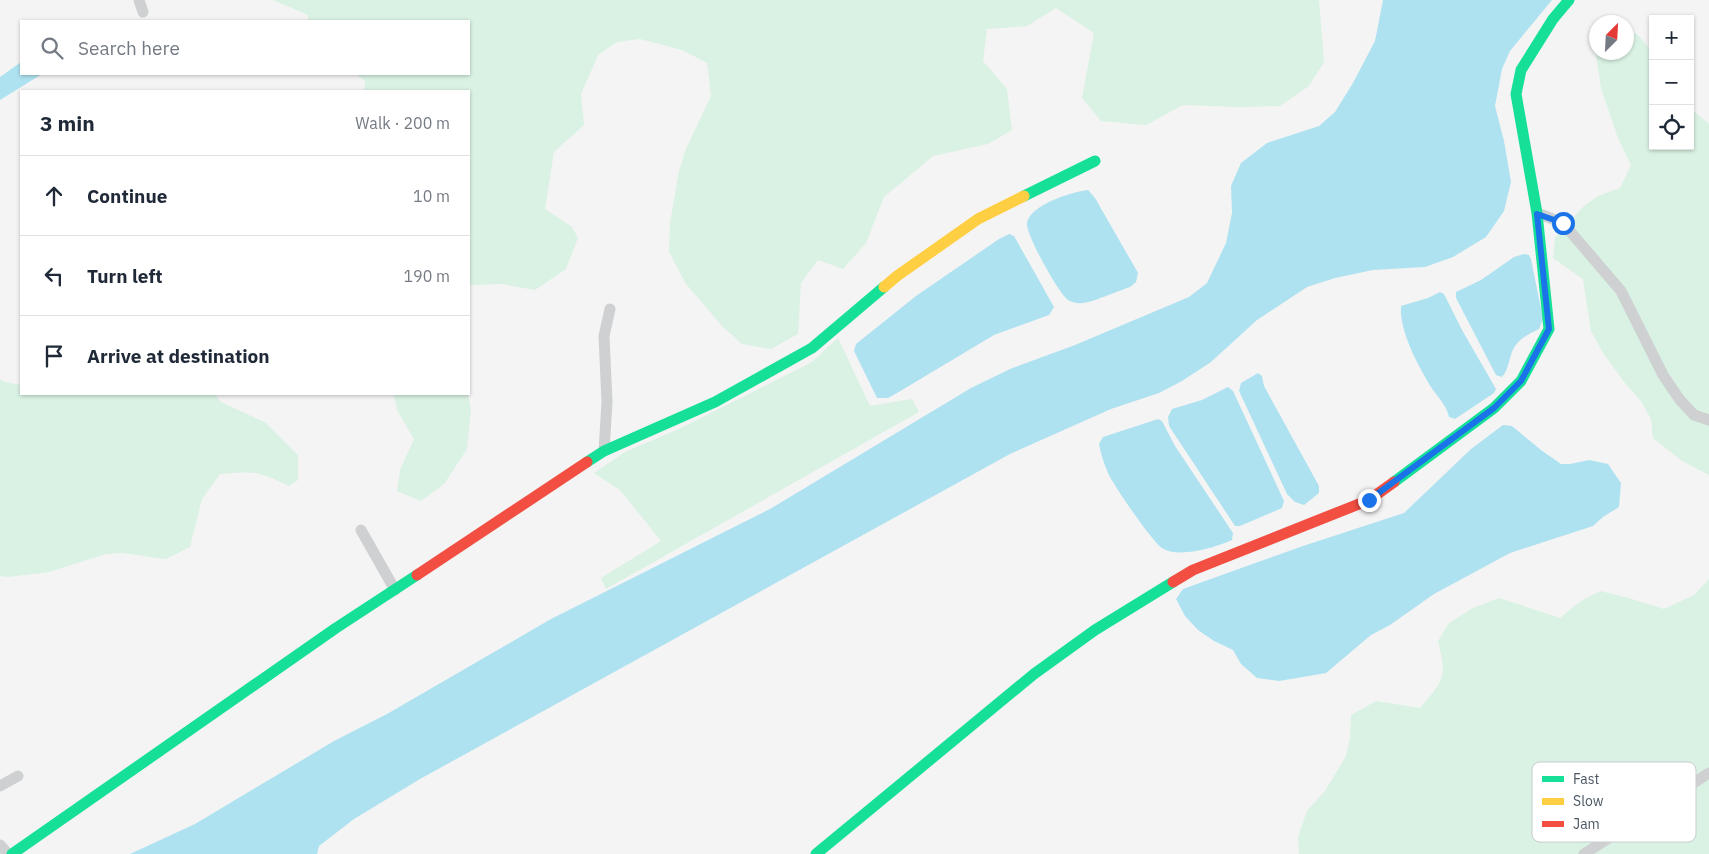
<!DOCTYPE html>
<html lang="en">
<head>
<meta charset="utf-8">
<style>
	:root { --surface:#fff; --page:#f2f2f3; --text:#1f2937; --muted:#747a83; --line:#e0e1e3 }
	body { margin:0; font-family:"IBM Plex Sans",sans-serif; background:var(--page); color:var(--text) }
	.controls { position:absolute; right:15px; top:15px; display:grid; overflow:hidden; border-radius:0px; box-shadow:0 1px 4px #0004 }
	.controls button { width:45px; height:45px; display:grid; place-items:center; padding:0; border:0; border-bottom:1px solid var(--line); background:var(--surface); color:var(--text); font:25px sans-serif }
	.compass { position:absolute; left:1589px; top:15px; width:45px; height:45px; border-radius:50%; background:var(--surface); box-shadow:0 1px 4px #0004; rotate:24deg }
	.stop { position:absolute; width:15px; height:15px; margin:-11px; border:4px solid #1a73e8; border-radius:50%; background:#fff }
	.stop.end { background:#1a73e8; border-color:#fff; box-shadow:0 1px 5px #0008 }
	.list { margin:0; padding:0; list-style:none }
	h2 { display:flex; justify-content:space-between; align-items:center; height:65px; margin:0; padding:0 20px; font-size:21px }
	h2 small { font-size:16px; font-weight:400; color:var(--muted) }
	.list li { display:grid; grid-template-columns:32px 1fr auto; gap:15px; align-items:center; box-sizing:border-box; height:80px; padding:0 20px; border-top:1px solid var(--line) }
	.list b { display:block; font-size:19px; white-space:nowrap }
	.list em { font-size:16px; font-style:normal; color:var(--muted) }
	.icon { flex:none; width:28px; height:28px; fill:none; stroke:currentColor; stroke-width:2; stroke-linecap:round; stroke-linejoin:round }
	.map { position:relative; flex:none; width:1709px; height:854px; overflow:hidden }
	.search { position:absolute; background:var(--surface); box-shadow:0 1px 4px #0004; left:20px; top:20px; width:450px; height:55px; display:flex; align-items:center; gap:12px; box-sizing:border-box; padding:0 18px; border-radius:0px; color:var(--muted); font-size:19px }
	.panel { position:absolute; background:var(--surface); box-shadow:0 1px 4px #0004; left:20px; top:90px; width:450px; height:305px; border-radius:0px }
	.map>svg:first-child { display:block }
</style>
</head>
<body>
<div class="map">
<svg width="1709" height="854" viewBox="0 0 1709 854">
	<rect width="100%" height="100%" fill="#f4f4f4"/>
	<g fill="#d9f2e3">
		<path d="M273,0H1319L1324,62L1309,86L1280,106L1238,107L1183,105L1146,125L1101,121L1082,98L1094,33L1056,8L1027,26L987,29L983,61L1007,89L1012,130L988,144L933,156L884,197L866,243L843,269L818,260L801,283L798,334L771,349L742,344L723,327L686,284L669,252L670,223L679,171L685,151L711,96L707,63L682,50L640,39L617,42L598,55L581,94L584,125L554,152L545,209L572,227L578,238L566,269L535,290L501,284L469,285V91H364L365,81L356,74H469V21H308V15Z"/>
		<path d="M1627,32L1637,34L1653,52V146H1690V108L1709,124V475L1682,461L1653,438L1651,419L1641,401L1625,383L1603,353L1591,331L1583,279L1553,258L1555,238L1583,207L1598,196L1620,188L1631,165L1618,138L1601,88L1594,43L1596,41V52H1626Z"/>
		<path d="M838,338L870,406L912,399L919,412L606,589L601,578L661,541L620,490L594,473L625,452L681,428L812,362Z"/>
		<path d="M0,379L5,382L21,385V394H215L221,402L266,423L298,455V480L289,486C259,471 254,471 220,474L202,499L190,547L166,559L122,553L106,554L49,572L8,577L0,576Z"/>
		<path d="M394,394H468L471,410L467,449L444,484L421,501L397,491L400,470L414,439L397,410Z"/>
		<path d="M1709,579V854H1299L1298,837L1307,811L1325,791L1346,756L1350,738L1351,715L1376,701L1420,708C1444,680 1447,678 1438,641L1449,623L1473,608L1499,598L1560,618L1581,601L1600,591L1625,597L1664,609L1694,595Z"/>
	</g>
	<g fill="#aee2f0">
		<path d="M1383,0H1552L1510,51L1502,69L1495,106L1504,141L1511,182L1504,211L1486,237L1453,257L1425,267L1373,270L1335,278L1307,287L1257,320L1211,362L1182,381L1159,393L1111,409L1010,454L420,779L354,819L319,846L317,854H130L195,824L334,741L387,714L551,619L770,509L971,388L1010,369L1075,345L1189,297L1207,283L1226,243L1232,213L1231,186L1241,163L1267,143L1319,126L1335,112L1353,83L1375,41Z"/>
		<path d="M21,62V74H42L0,100V77Z"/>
		<path d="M1088,190L1095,198L1138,273L1136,282L1130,287C1118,291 1093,302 1083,303C1079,304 1071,302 1068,300C1059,294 1025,233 1027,223C1030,205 1071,192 1088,190Z"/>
		<path d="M1009,234L1014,236L1054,307L1049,315L994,335L897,393L888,398H877L854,351L856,344L916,296L999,239Z"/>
		<path d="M1524,254L1529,255L1531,259L1543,319L1539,329C1526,335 1515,341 1511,355C1508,364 1508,370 1502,377L1496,375L1456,298V292L1481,280L1514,257Z"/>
		<path d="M1440,292L1444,294L1462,330L1496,389L1494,393L1455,419L1449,417C1447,406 1437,396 1431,387C1418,365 1399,331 1401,306L1428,298Z"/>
		<path d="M1258,373L1262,376L1264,386L1319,486V493L1304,505L1295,502L1287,494L1239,391L1241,383Z"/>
		<path d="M1228,387L1233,391L1284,501L1282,508L1240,526H1235L1169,426L1168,417L1172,409L1202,400Z"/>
		<path d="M1158,419L1162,421L1175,446L1233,533L1232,540C1217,547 1178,559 1162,548C1151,540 1114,486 1108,473C1104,464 1101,454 1099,444L1103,437Z"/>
		<path d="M1503,425L1512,426L1541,450L1561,464H1570L1589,460L1608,464L1621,483L1619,507L1603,517L1593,526L1510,553L1434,594L1390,625L1371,635L1326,673L1303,677L1279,681L1257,678L1241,664L1233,650L1214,641L1198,630L1185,616L1176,599L1183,589L1303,546L1404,513L1471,449Z"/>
	</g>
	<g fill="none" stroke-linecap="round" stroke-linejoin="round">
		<g stroke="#ced0d2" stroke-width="11">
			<path d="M139,0L143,12"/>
			<path d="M1537,213L1563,223L1621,291L1663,375L1680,400L1694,415L1709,420"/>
			<path d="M604,451L607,402L604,336L610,309"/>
			<path d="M361,530L395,590"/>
			<path d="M0,786L18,776"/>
			<path d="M0,845L8,854"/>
			<path d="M1584,854L1709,773"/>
		</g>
		<g stroke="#16e098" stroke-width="11">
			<path d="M1024,196L1095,161"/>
			<path d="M587,462L604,451L715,402L812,348L884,287"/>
			<path d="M1394,482L1494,408L1521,381L1549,329L1537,213L1516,94L1521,70L1553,19L1569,0"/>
			<path d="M12,854L336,628L417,575"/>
			<path d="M816,854L1034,674L1095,630L1173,582"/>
		</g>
		<path stroke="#ffcf43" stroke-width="11" d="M884,287L897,276L978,219L1024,196"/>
		<g stroke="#f24e42" stroke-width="11">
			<path d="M417,575L587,462"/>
			<path d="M1173,582L1193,570L1369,500L1394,482"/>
		</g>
	</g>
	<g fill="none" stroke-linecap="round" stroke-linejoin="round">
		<path stroke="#1a73e8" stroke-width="6" d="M1369,500L1494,408L1521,381L1549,329L1537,214L1563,223"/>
	</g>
	<rect x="1532" y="762" width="164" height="80" rx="8" fill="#fff" stroke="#c9ccd0" stroke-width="1"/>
	<rect x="1542" y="776" width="22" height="6" fill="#16e098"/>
	<rect x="1542" y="798" width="22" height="7" fill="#ffcf43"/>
	<rect x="1542" y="821" width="22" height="6" fill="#f24e42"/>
	<g font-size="14" fill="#4a5661">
		<text x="1573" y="784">Fast</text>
		<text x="1573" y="806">Slow</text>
		<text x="1573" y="829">Jam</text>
	</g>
</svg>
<div class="controls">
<button>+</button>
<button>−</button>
<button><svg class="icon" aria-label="locate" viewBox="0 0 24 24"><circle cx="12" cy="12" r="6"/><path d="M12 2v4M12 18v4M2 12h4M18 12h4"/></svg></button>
</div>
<svg class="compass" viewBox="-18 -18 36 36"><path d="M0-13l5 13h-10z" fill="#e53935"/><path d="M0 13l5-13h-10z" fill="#747a83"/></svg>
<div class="stop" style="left:1563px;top:223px"></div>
<div class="stop end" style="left:1369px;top:500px"></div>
<div class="search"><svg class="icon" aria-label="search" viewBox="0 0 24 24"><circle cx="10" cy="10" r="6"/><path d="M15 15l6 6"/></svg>Search here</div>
<section class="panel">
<h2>3 min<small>Walk · 200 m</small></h2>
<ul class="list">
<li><svg class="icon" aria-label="ahead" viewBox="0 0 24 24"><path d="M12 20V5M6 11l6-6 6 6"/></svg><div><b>Continue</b></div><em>10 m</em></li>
<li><svg class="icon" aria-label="left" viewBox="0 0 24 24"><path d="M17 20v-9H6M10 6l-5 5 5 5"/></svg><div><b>Turn left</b></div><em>190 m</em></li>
<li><svg class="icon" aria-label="arrive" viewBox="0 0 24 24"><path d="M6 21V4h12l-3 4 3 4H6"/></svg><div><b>Arrive at destination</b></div></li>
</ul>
</section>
</div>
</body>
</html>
